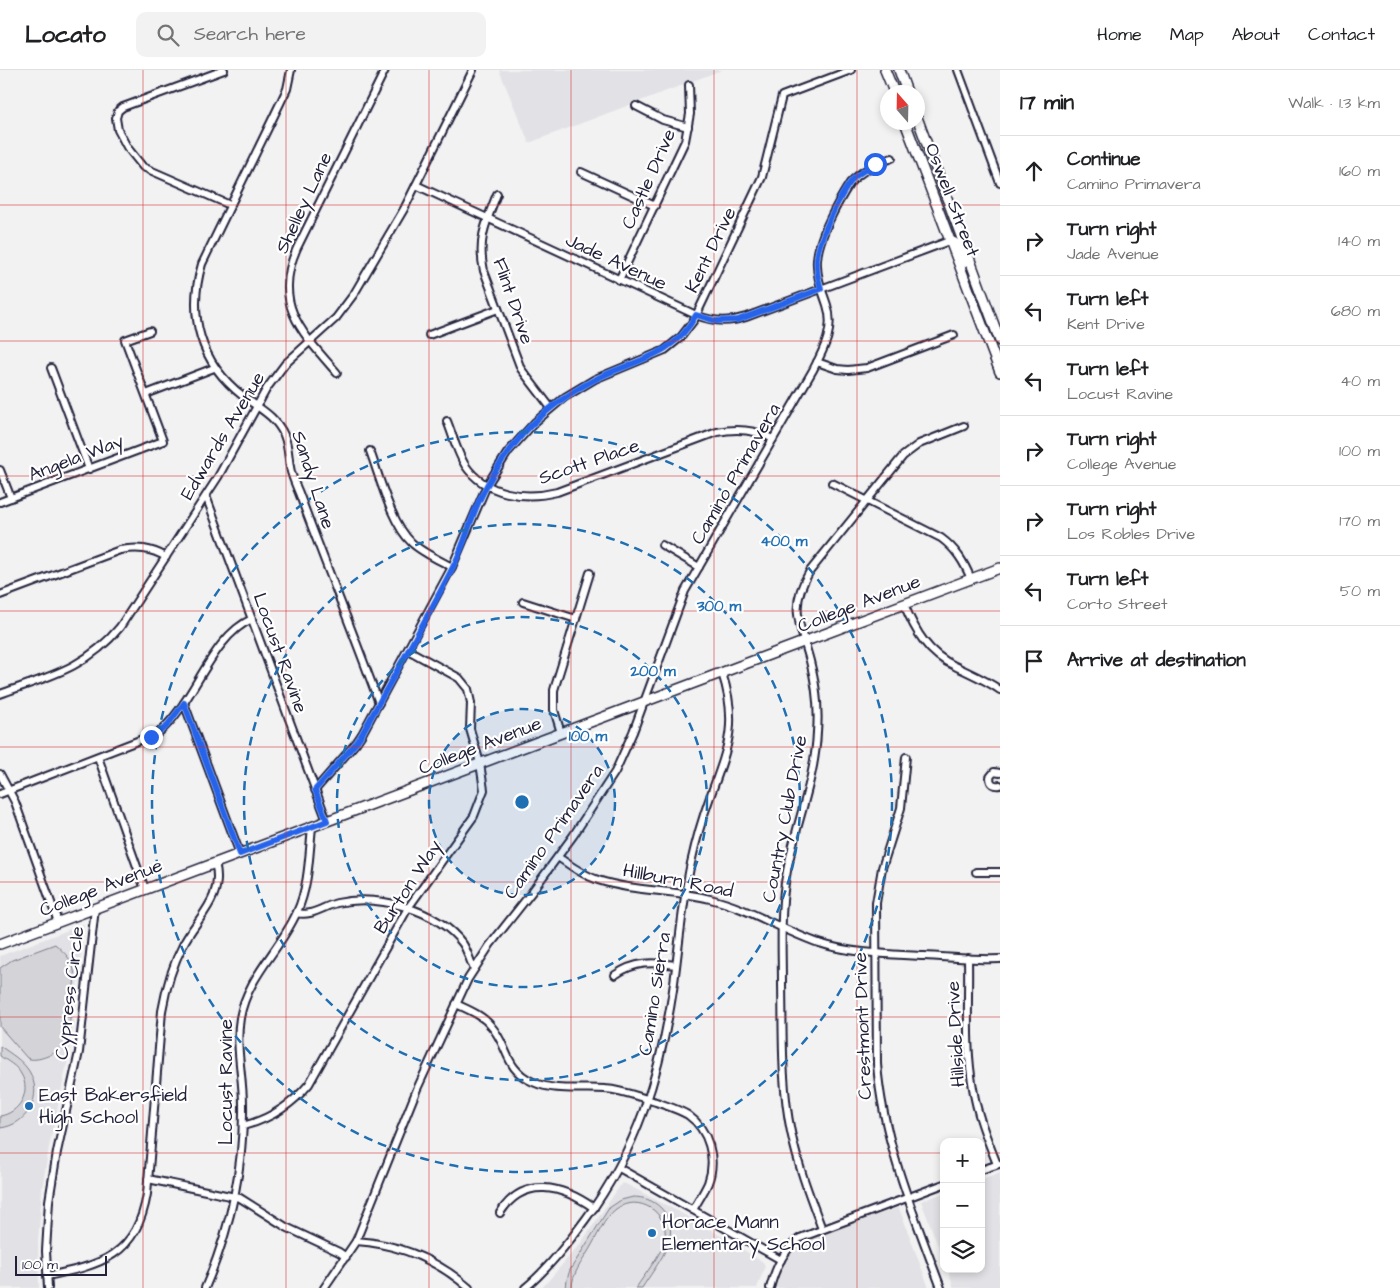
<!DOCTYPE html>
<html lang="en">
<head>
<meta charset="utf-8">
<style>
	:root { --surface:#fff; --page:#f2f2f2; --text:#202124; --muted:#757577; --line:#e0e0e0 }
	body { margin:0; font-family:"Architects Daughter",sans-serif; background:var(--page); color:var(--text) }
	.controls { position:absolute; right:15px; bottom:15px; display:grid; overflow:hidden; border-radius:10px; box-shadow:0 2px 8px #0003 }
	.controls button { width:45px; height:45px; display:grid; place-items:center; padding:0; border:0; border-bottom:1px solid var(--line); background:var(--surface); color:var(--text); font:25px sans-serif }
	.compass { position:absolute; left:880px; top:15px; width:45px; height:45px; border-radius:50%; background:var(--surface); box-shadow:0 2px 8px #0003; rotate:340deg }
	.scale { position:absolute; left:15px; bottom:12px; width:92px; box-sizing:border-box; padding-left:5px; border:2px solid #22223b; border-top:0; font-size:14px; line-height:18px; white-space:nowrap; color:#22223b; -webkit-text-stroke:4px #fff; paint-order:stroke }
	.stop { position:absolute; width:15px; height:15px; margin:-11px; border:4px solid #2563eb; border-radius:50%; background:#fff }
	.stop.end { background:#2563eb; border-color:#fff; box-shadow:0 1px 5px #0008 }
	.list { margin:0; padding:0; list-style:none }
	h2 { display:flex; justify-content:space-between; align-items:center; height:65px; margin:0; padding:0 20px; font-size:21px }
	h2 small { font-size:16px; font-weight:400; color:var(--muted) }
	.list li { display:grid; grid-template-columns:32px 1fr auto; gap:15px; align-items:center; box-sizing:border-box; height:70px; padding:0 20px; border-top:1px solid var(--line) }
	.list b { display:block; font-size:19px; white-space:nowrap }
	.list p { margin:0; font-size:16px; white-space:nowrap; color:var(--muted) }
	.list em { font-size:16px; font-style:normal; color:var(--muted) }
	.icon { flex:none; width:28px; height:28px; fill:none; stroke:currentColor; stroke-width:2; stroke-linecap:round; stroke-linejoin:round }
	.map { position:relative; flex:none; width:1000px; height:1218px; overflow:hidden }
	header { display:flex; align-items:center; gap:30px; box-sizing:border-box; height:70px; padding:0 25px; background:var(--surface); border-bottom:1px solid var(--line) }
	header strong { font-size:24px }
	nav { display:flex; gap:28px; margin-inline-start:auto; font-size:18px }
	.search { width:350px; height:45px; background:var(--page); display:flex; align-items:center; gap:12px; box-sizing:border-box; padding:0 18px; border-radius:10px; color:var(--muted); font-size:19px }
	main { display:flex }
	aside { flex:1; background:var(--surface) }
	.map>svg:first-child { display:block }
</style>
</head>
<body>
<header>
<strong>Locato</strong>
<div class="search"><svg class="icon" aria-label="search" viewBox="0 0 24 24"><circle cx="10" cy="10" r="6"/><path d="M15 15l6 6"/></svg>Search here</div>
<nav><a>Home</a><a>Map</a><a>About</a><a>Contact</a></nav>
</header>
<main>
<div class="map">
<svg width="1000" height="1218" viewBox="0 0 1000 1218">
	<rect width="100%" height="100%" fill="#f2f2f3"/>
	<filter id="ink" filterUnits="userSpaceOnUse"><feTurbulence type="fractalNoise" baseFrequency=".02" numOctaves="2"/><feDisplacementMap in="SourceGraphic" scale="10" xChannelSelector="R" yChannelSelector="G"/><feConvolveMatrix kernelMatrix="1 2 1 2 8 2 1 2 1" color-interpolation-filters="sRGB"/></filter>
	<g filter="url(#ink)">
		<g fill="#e2e2e6">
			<path d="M499,0H722L529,73Z"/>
			<path d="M84,854L70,980L49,1077L42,1119L38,1171L39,1218H0V886Z"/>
			<path d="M1000,1103V1218H954L947,1199H981V1109Z"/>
			<path d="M622,1113L626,1114L698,1152L763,1192L765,1196L757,1218H542L580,1174Z"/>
			<path d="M944,1123V1191L921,1131Z"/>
			<path d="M899,1138L929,1218H772L783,1189L798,1171L851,1152Z"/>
		</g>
		<g fill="#d3d3d8" stroke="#7a7a8a">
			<path d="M55,874C66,884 74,891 75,907L68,966C67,969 67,972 65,974C58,983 37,993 27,988L0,957V898L12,890Z"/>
			<path d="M0,976C11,984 22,990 29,1001C44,1025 28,1055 0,1058V1046C19,1043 32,1022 21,1004C17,996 7,991 0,986Z"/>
			<path d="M633,1127C643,1127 653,1130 661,1138C686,1163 656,1195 642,1218H636C644,1205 662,1184 665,1169C669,1142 638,1123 616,1139C604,1148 597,1167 589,1180C582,1192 572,1204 572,1218H566L567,1209L570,1200L609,1138L621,1130Z"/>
		</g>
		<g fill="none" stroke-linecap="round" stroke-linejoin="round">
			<defs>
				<g id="street">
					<path d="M224,0L123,37L118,41L116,48L118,60L127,77L143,97L230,135"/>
					<path d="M291,0L287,19L202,194C187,245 200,293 243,326C258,338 275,345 284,365C289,377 288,389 291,402C293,409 296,416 299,423C325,493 353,562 379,633"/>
					<path d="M958,0L1000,113"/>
					<path d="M636,36L663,50L688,57"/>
					<path d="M581,102L655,136"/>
					<path d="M416,115L696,245C713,252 728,253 746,247L949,171"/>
					<path d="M497,124C486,152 477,171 484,201L521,299L551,338"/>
					<path d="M619,210L685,71L690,44L689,15"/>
					<path d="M429,265L498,239"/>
					<path d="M817,292L837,299L848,300L867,298L954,265"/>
					<path d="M51,298L89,399"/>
					<path d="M337,303C302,263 272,234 297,178L385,0"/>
					<path d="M146,324L214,298"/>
					<path d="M447,351C453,366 457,382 465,395C485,425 525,430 557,422L717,362C737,358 755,359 773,369"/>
					<path d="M370,381C380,408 391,453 412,473C423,483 439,490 452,497"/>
					<path d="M0,400L11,428"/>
					<path d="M832,413L941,468C956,479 964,492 971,509"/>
					<path d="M206,426L327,751"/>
					<path d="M0,432L163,371L125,270L150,261"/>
					<path d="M662,475L699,497"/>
					<path d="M0,525L120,480C137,477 151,478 166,487"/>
					<path d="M523,532L576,549"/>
					<path d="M904,534C915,561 928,584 955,596C971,604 986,610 1000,620"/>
					<path d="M0,624C47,607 87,598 120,557L218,407L267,318L285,294L336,248L354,224L404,139L473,0"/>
					<path d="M184,633L240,784"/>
					<path d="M561,663L554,640V620L590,503"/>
					<path d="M98,687L145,819"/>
					<path d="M906,687L901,738L882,798L876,833L877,994C883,1072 914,1145 941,1218"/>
					<path d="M1000,703L994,702L990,707C990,714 994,716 1000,715"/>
					<path d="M0,704L15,732L58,852"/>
					<path d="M315,720L356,673L362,664L452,497L487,415L508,382L535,352L565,327L595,309L665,280L681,267L694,250L762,107L782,26L851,0"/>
					<path d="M0,724L158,663C194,635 210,567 252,549"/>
					<path d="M558,787C571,796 583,805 598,810C634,822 673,819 710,829C749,838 781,860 819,873C853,884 889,884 924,886C949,887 975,890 1000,889"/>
					<path d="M976,802H1000"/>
					<path d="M297,843C311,847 324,836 337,833C378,824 437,839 463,874C468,882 470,891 474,899"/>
					<path d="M968,888C969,931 965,976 973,1018C977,1045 987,1069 997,1094"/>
					<path d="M615,905C635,891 653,892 676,895"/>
					<path d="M456,934C469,940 482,945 491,956C509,976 504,999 533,1012C555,1022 582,1017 605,1019C623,1020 639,1027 656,1032C667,1036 678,1039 688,1045C709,1060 717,1089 708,1113C704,1122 698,1131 693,1140"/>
					<path d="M243,1056C270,1049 291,1036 309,1014L408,838L474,746L484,720L480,693L470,659L471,633L468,619L459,608L408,580"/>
					<path d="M619,1098L781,1190"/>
					<path d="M981,1100L999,1094"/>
					<path d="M148,1109L240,1128L286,1157L339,1182L346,1187"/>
					<path d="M500,1143C524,1105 563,1116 594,1138"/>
					<path d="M822,1159C810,1127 798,1096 791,1062C781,1014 783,964 782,915C782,881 780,847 785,813C792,762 815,714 817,662C819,638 816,614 810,591C800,554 788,537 810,501L903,386L919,374L964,356"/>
					<path d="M356,1171C400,1174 436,1189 469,1218"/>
					<path d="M47,1206C101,1195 137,1186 147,1124L162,941C166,918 172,896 183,875C197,847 225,828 215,793"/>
					<path d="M48,1218L46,1181L49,1131L57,1082L79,982L95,838"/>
					<path d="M205,1218C230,1160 244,1098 243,1034C243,1006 235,976 240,948C247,907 281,879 297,842C309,816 309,785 312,757"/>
					<path d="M324,1218L356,1171L417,1019L468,909L490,875L531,823L573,766L615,702L633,662L685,521L813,300C824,279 835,259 827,235C822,220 816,206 817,190C818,168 838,132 850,113C862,100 875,95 892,88"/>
					<path d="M525,1218C544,1203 570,1171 585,1150C637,1080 660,1005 673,920C679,878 682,834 691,793C696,770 702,749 710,727C727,680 739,654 722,603"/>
					<path d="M770,1218C775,1199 783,1180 800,1168L944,1114"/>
				</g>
				<g id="secondary">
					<path d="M885,0L894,22"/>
					<path d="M899,0L907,22"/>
					<path d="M918,50L1000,271"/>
					<path d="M905,52L1000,302"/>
					<path d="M949,171C959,172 961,184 964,192"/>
					<path d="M0,874L1000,498"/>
				</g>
			</defs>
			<use href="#street" stroke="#22223b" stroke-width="10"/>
			<use href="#secondary" stroke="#22223b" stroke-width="12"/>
			<use href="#street" stroke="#fff" stroke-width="6"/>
			<use href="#secondary" stroke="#fff" stroke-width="9"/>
		</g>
	</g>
	<g fill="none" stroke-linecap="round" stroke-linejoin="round" filter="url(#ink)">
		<path stroke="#2563eb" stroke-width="6" d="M151,667L166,657L184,633L240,784L327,751L315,720L356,673L362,664C393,606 427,550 456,491C465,472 470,451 479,431C490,407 505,385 522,365C542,343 567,324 594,310C632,290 674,288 696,245L716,251L738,250L821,219C818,209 816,199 817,188C819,169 841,121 855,107C861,102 868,98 875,94"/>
	</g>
	<path fill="none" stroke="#d62828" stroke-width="1" stroke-opacity="0.55" d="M143,0V1218M286,0V1218M429,0V1218M571,0V1218M714,0V1218M857,0V1218M0,135H1000M0,271H1000M0,406H1000M0,541H1000M0,677H1000M0,812H1000M0,947H1000M0,1083H944M981,1083H1000"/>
	<circle cx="522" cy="732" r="93" fill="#1f6fb2" fill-opacity=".12"/>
	<g fill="none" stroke="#1f6fb2" stroke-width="2.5" stroke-dasharray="9 6">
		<circle cx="522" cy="732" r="93"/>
		<circle cx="522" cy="732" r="185"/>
		<circle cx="522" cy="732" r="278"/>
		<circle cx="522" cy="732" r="370"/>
	</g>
	<g fill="#1f6fb2" stroke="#fff" stroke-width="2">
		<circle cx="29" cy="1036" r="5"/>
		<circle cx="652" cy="1163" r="5"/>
	</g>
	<g text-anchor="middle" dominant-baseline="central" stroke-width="4.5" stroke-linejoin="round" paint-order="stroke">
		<g font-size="19" fill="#22223b" stroke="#fff">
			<text transform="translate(649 109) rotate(-66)">Castle Drive</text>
			<text transform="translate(952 130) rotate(69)">Oswell Street</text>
			<text transform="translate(304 133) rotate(-65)">Shelley Lane</text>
			<text transform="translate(711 180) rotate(-64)">Kent Drive</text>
			<text transform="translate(616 192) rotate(25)">Jade Avenue</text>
			<text transform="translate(513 231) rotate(71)">Flint Drive</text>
			<text transform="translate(223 366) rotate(-59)">Edwards Avenue</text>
			<text transform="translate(76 388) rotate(-21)">Angela Way</text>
			<text transform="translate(589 392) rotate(-19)">Scott Place</text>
			<text transform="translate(736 404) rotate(-60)">Camino Primavera</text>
			<text transform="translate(313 410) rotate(72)">Sandy Lane</text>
			<text transform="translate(859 534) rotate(-21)">College Avenue</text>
			<text transform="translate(280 583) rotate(70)">Locust Ravine</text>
			<text transform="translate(480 676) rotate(-21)">College Avenue</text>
			<text transform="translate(785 749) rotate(-79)">Country Club Drive</text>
			<text transform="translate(554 762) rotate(-55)">Camino Primavera</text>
			<text transform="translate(678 811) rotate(11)">Hillburn Road</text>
			<text transform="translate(408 817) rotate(-57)">Burton Way</text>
			<text transform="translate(101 818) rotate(-21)">College Avenue</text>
			<text transform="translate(70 923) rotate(-83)">Cypress Circle</text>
			<text transform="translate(655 924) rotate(-81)">Camino Sierra</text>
			<text transform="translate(863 956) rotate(-92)">Crestmont Drive</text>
			<text transform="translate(956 964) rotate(-93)">Hillside Drive</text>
			<text transform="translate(226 1012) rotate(-90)">Locust Ravine</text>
		</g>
		<g font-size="19" fill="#22223b" stroke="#fff" text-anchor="start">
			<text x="39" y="1025">East Bakersfield<tspan x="39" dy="22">High School</tspan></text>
			<text x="662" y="1152">Horace Mann<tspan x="662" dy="22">Elementary School</tspan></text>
		</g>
	</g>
	<circle cx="522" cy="732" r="8" fill="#1f6fb2" stroke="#fff" stroke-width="2.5"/>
	<g font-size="15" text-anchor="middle" font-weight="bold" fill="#1f6fb2" stroke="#fff" stroke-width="4.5" stroke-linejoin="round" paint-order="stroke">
		<text x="784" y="476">400 m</text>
		<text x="719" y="541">300 m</text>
		<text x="653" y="606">200 m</text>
		<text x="588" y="671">100 m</text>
	</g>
</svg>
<div class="controls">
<button>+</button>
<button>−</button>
<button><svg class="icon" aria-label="layers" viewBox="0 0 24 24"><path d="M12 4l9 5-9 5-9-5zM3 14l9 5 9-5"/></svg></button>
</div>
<svg class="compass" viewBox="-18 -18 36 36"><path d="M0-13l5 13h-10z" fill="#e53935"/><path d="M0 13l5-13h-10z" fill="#757577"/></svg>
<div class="scale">100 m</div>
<div class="stop" style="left:875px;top:94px"></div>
<div class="stop end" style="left:151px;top:667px"></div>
</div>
<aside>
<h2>17 min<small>Walk · 1.3 km</small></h2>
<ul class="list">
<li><svg class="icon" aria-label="ahead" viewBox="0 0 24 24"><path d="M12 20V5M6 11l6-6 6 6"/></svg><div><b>Continue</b><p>Camino Primavera</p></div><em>160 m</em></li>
<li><svg class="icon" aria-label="right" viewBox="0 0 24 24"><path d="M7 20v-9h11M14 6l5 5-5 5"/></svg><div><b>Turn right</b><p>Jade Avenue</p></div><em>140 m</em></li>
<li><svg class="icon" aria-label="left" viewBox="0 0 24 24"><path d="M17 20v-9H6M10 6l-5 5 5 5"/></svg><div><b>Turn left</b><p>Kent Drive</p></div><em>680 m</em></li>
<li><svg class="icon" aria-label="left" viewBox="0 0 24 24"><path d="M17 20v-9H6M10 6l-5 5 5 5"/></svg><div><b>Turn left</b><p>Locust Ravine</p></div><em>40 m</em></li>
<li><svg class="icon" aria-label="right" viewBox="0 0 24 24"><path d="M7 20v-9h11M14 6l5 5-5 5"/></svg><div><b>Turn right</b><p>College Avenue</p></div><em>100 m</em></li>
<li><svg class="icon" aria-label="right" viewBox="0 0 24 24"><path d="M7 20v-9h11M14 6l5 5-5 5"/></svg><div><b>Turn right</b><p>Los Robles Drive</p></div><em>170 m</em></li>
<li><svg class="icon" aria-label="left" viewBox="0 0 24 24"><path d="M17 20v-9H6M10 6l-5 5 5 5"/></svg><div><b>Turn left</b><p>Corto Street</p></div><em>50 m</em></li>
<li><svg class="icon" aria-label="arrive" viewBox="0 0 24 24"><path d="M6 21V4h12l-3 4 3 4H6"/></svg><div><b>Arrive at destination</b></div></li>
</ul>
</aside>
</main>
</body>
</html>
